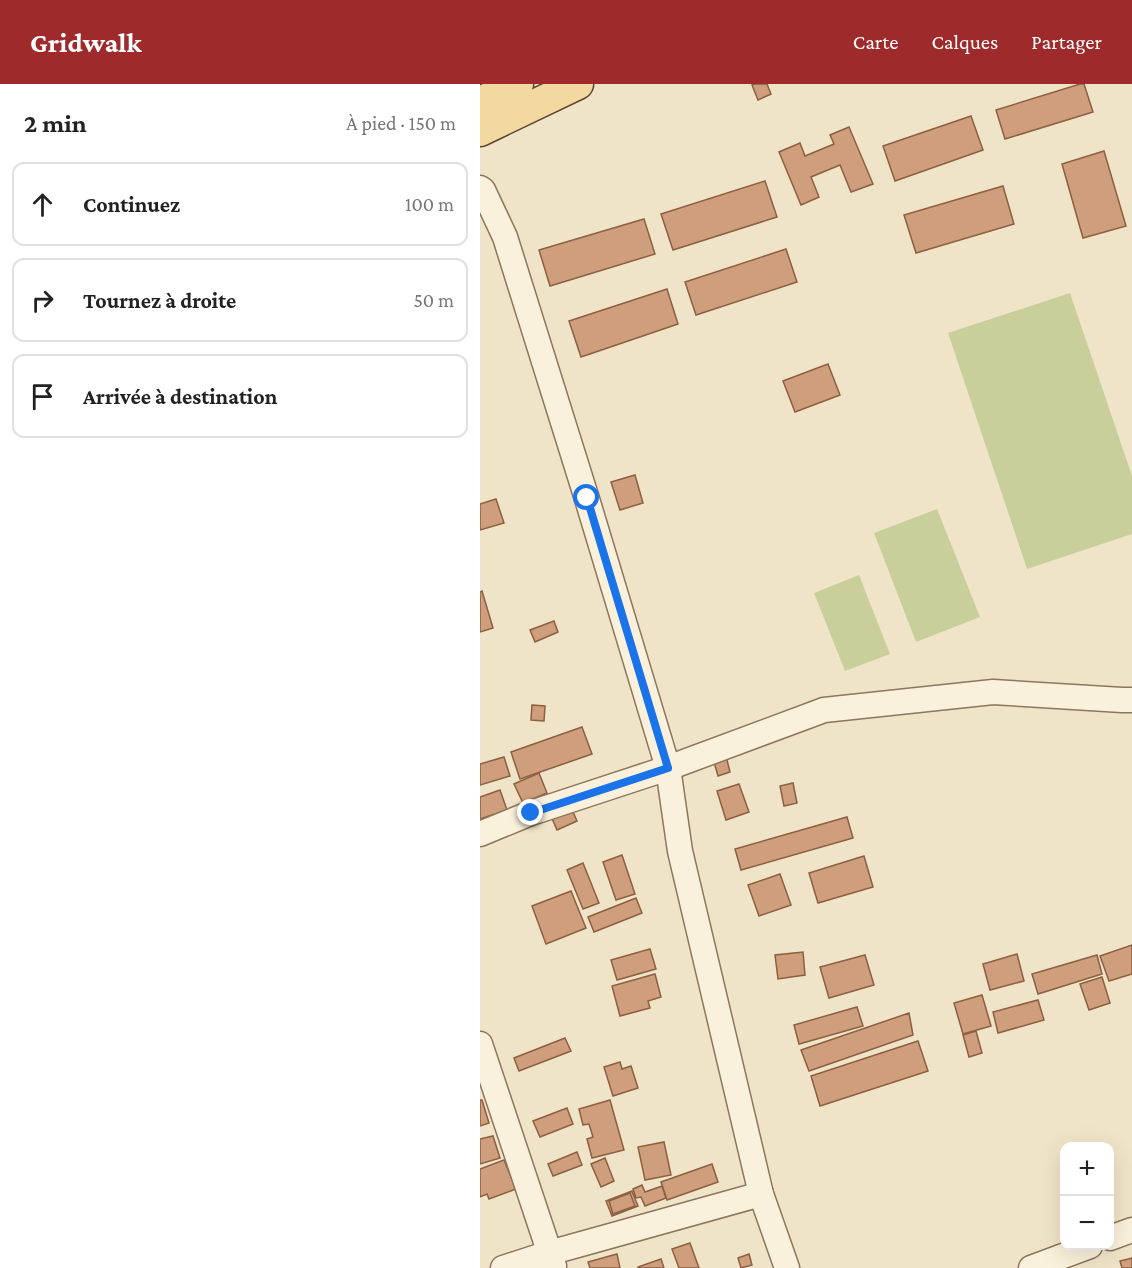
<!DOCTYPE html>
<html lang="fr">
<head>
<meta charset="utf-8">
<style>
	:root { --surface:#fff; --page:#f6f6f6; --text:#222; --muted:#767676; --line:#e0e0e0; --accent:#9e2a2b }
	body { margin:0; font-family:"Crimson Pro",serif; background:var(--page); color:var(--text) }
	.controls { position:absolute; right:18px; bottom:18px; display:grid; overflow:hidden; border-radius:12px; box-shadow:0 6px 24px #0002 }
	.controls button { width:54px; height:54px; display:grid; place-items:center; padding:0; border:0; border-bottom:2px solid var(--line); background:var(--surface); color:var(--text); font:30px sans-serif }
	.stop { position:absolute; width:18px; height:18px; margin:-14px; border:4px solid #1a73e8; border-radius:50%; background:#fff }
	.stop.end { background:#1a73e8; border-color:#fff; box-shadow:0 2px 6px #0008 }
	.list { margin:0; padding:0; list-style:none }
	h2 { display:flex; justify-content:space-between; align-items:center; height:78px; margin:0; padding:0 24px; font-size:26px }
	h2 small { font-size:20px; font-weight:400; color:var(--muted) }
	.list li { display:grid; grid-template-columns:39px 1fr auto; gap:18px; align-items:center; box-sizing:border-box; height:84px; margin:0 12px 12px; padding:0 12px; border:2px solid var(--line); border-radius:12px }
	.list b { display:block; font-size:22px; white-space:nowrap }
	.list em { font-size:20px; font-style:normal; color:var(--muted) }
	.icon { flex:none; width:33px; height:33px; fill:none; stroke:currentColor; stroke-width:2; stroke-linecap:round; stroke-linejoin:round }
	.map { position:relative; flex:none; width:652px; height:1184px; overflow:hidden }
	header { display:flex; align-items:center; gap:36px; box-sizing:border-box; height:84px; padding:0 30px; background:var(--accent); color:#fff }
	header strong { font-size:28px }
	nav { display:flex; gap:33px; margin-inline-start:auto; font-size:21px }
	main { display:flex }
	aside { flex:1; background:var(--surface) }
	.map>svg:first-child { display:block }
</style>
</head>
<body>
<header>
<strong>Gridwalk</strong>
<nav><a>Carte</a><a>Calques</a><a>Partager</a></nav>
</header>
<main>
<aside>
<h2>2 min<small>À pied · 150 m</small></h2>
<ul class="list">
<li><svg class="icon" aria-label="ahead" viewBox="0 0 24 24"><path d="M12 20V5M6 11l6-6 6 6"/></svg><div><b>Continuez</b></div><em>100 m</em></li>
<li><svg class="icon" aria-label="right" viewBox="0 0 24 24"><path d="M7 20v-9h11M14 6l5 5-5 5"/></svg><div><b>Tournez à droite</b></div><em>50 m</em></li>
<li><svg class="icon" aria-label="arrive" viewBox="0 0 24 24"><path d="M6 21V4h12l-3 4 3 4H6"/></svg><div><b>Arrivée à destination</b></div></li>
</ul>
</aside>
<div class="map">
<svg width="652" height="1184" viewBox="0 0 652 1184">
	<rect width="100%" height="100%" fill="#f0e4c8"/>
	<g fill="#c9cf9b">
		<path d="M590,209L652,392V450L547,485L468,249Z"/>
		<path d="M457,425L500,533L436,558L394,449Z"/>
		<path d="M379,491L410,570L365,587L334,509Z"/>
	</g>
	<g fill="#cf9f7d" stroke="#8d5f41" stroke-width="1.5">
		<path d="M275,0H287L291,10L278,16L272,1Z"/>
		<path d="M600,0H604L613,28L525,55L516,26Z"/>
		<path d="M491,32L503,66L415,97L403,62Z"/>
		<path d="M369,43L393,100L371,108L360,81L331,93L339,113L321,121L299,68L320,59L325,72L354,60L350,51Z"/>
		<path d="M624,67L646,142L603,154L582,80Z"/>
		<path d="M285,97L297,133L193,166L181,130Z"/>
		<path d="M523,102L534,140L436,169L424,131Z"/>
		<path d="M164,135L175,170L70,202L59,166Z"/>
		<path d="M306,165L317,198L216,231L205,198Z"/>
		<path d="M187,205L198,240L101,273L89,237Z"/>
		<path d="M348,280L360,311L315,328L303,297Z"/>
		<path d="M155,391L163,419L140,426L131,398Z"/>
		<path d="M16,415L24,439L0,446V420Z"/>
		<path d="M2,507L13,544L0,548V508Z"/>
		<path d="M74,537L78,548L55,558L50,546Z"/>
		<path d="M52,621L65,622L64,637L51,636Z"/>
		<path d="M102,643L112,670L40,695L31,668Z"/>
		<path d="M245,668L250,688L238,692L232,671Z"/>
		<path d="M24,673L30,692L0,701V680Z"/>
		<path d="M59,689L67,709L43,719L34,700Z"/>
		<path d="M313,699L317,719L304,722L300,702Z"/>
		<path d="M259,700L269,728L246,736L237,707Z"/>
		<path d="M20,706L27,726L0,735V713Z"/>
		<path d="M90,721L97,737L77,746L70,730Z"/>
		<path d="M367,733L373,754L261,786L255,765Z"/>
		<path d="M142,771L155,810L136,816L123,778Z"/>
		<path d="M384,772L393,803L338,819L329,789Z"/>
		<path d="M103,779L119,819L103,825L87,786Z"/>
		<path d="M300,790L311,821L279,832L268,801Z"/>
		<path d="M91,807L106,844L66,860L52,822Z"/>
		<path d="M156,814L162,829L114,848L108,833Z"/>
		<path d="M652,861V890L629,897L620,872Z"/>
		<path d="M170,865L176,885L137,896L131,876Z"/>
		<path d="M323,868L325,891L298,895L295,871Z"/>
		<path d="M537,870L544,897L510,906L503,880Z"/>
		<path d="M385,871L394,901L349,914L340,883Z"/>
		<path d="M617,871L622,890L558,910L552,890Z"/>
		<path d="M175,890L181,913L168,917L170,924L140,932L132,902Z"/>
		<path d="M622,893L630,919L609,926L600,900Z"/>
		<path d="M502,911L511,942L483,950L474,919Z"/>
		<path d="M558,916L564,936L518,949L513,928Z"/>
		<path d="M377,923L383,942L319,960L314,941Z"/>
		<path d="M429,929L433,951L329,987L321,966Z"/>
		<path d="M496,947L502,969L489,973L483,951Z"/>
		<path d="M85,954L91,967L39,987L34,974Z"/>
		<path d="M438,957L448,987L340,1022L331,992Z"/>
		<path d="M140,978L142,985L151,982L158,1004L133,1012L124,983Z"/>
		<path d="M0,1016H2L9,1039L0,1042Z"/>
		<path d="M130,1016L144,1066L112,1074L107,1055L113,1053L109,1040L103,1041L99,1025Z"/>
		<path d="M87,1024L93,1040L60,1053L53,1037Z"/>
		<path d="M13,1052L20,1074L0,1080V1055Z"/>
		<path d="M184,1058L191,1091L165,1096L158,1063Z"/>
		<path d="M97,1068L102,1081L73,1092L68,1080Z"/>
		<path d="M125,1074L134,1097L121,1103L111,1080Z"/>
		<path d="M24,1076L36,1105L9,1115L7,1110L0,1113V1085Z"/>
		<path d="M232,1080L238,1098L187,1116L181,1098Z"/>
		<path d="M162,1101L165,1108L182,1102L186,1114L165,1122L161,1113L156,1114L153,1105Z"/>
		<path d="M152,1107L158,1122L132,1132L126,1117Z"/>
		<path d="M150,1109L155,1122L133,1130L129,1117Z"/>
		<path d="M210,1159L219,1184H199L192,1165Z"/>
		<path d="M137,1170L140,1184H110L108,1178Z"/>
		<path d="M269,1170L272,1181L261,1184L258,1174Z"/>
		<path d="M652,1174V1184H642L640,1177Z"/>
		<path d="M181,1175L184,1184H158V1183Z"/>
	</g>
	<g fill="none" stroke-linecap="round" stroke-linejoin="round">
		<defs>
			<g id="minor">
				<path d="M0,104L3,106L25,153L107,415L188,684L200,767L281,1110L307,1184"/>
				<path d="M0,750L51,729L188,684L344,626L513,608L642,616H652"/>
				<path d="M0,960L74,1182"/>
				<path d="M630,1154L652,1146"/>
				<path d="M23,1184L69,1169L281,1110"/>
				<path d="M551,1184L610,1162"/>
			</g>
			<g id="major">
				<path d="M0,18L38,0"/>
				<path d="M0,47L98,0"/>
			</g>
		</defs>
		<use href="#minor" stroke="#8d765c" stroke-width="27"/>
		<use href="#major" stroke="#5b4430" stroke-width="33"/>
		<use href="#minor" stroke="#faf1dc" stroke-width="24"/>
		<use href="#major" stroke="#f3d9a0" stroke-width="30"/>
	</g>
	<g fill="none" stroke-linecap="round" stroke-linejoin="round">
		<path stroke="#1a73e8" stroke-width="8" d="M51,729L188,684L107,414"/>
	</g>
</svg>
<div class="controls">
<button>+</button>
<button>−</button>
</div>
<div class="stop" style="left:107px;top:414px"></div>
<div class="stop end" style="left:51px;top:729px"></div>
</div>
</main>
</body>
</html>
